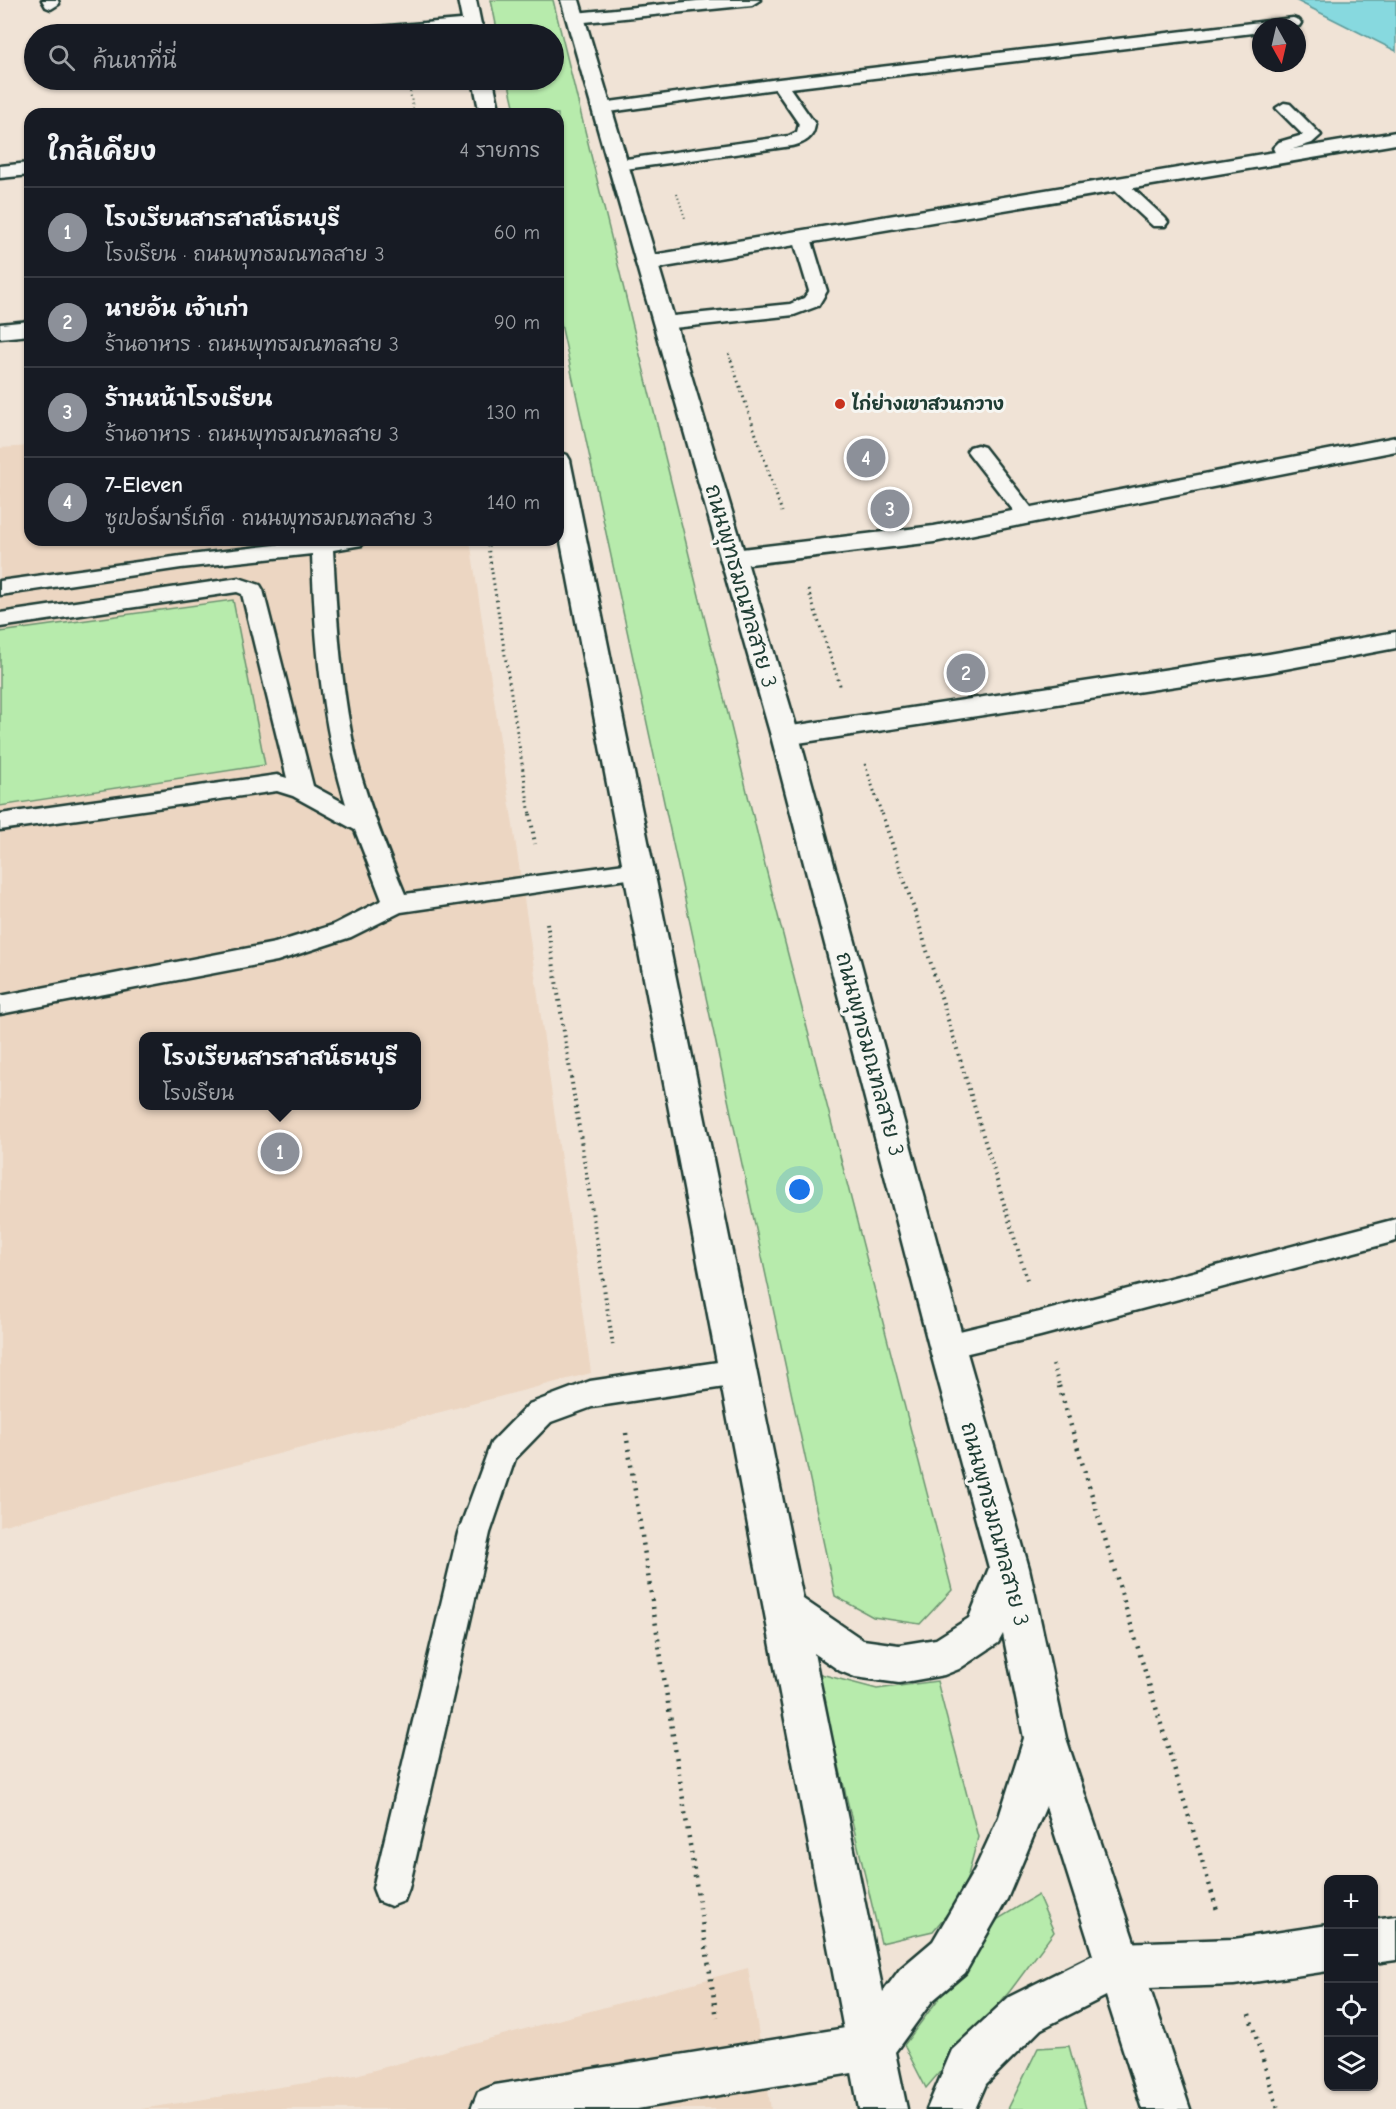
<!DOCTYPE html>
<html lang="th">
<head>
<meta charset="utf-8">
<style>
	:root { --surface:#171b24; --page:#242831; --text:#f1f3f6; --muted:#9ea1a6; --line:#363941; --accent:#8c9099 }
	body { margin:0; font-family:"Comic Neue","Playpen Sans Thai",sans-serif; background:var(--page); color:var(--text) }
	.controls { position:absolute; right:18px; bottom:18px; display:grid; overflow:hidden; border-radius:12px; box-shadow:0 2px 4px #0004 }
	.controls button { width:54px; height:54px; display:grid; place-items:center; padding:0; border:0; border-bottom:2px solid var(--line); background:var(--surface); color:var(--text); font:30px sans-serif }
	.compass { position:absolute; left:1252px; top:18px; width:54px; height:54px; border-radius:50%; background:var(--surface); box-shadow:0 2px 4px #0004; rotate:172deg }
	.you { position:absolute; left:800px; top:1190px; width:21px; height:21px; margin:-15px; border:4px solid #fff; border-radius:50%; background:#1a73e8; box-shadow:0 0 0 9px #1a73e833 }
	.badge { display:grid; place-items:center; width:39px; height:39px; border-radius:50%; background:var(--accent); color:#fff; font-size:20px; font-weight:700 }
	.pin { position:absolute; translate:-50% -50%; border:3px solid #fff; box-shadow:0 2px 6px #0006 }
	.popup { position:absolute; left:139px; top:1032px; width:282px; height:78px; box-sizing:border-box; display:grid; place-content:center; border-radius:12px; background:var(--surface); filter:drop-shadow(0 2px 4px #0005); font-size:20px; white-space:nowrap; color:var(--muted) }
	.popup b { font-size:22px; color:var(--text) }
	.popup::after { content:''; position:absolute; left:50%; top:100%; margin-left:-12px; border:12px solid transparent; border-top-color:var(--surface) }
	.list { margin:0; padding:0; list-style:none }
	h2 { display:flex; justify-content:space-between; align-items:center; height:78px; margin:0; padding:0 24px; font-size:26px }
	h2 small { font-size:20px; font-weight:400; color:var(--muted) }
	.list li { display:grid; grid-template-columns:39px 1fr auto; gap:18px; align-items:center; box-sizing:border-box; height:90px; padding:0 24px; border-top:2px solid var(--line) }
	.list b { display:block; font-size:22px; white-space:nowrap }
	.list p { margin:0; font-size:20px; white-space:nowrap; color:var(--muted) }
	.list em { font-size:20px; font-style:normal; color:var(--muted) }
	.icon { flex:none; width:33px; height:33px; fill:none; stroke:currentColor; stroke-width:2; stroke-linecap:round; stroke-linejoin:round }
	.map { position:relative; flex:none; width:1396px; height:2109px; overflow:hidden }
	.search { position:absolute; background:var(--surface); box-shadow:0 2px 4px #0004; left:24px; top:24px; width:540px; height:66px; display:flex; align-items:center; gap:15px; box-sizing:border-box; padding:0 21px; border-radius:33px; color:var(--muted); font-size:22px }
	.panel { position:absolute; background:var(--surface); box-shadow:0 2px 4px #0004; left:24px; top:108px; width:540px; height:438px; border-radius:18px }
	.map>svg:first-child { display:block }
</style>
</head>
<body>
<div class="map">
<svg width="1396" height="2109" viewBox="0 0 1396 2109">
	<rect width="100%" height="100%" fill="#f0e3d6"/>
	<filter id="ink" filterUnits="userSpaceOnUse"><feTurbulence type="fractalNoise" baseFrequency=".0167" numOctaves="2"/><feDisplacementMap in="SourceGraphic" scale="12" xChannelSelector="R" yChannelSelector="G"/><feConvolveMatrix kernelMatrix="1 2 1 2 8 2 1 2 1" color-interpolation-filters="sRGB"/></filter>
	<g filter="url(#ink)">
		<g fill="#ecd6c2" fill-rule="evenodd">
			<path d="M30,446V540H470L529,932L591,1373L0,1526V448ZM144,1036H416V1106H144Z"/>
			<path d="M748,1968L771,2109H141L356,2075Z"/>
		</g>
		<g fill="#b7ebac" stroke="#6b9470" stroke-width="1.5">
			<path d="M491,0H553L766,869L952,1590L920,1624L873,1617L835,1596L558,310V114H516L508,80H554V34H498Z"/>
			<path d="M233,600L265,765L0,806V632Z"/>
			<path d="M817,1673L877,1689L937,1681L978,1837L963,1895L933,1931L881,1943Z"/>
			<path d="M1038,1895L1054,1932L1010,1991L926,2088L904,2045L998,1919Z"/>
			<path d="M1069,2046L1086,2109H1008L1038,2048Z"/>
		</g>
		<path fill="#87d9df" stroke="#5d9b9b" stroke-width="1.5" d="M1295,0H1396V51Z"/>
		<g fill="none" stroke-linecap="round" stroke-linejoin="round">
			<defs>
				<g id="service">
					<path d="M42,0H58L59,4L51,9L46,7Z"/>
					<path d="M707,0H760L752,5L575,23L567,18L575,13Z"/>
					<path d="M1293,18L1299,20L1301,23L1299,26L1261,27V32L790,88L815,124C814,138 805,143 792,146L618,170L612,169L609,165L612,161L789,136L797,132L799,124L775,89L602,113L594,108L602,103L779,79Z"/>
					<path d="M1284,103L1290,104L1321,135L1312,143L1290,150L1294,157L1291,161H1279L1273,148L1279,142L1303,135L1276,108Z"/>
					<path d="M1119,180L1125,181L1165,218L1168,222L1165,226H1153L1113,189L1110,185L1113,181Z"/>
					<path d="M802,233L808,234L811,238L827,291L818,306L794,315L664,329L657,327L655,323L657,319L664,317L790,304L804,298L809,291L793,238L796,234Z"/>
					<path d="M977,445L984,447L1034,511L1038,515L1034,519L1027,521L1020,519L970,455L967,451L970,447Z"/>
					<path d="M318,540H365L362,545L333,550C337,622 341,695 358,765C370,809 387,851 405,894L639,862L648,864L651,870L648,876L401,912L351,937L277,961L0,1014V996L275,943L333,925L382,900L355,830L293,796L277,791L0,830V814L277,775L287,778L242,594L237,592L0,627V613L239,578L260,585L263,590L313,786L346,804C321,723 315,638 312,554L181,568L0,595V581L181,556Z"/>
					<path d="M1396,1219V1241L1040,1336L947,1358L936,1355L932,1346L936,1337L947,1334L1040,1312Z"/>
					<path d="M738,1359L749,1363L753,1372L749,1381L738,1385L592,1407L551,1422L515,1459L490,1533L409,1888L404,1901L391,1906L378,1901L373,1888L458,1533L491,1443L529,1404L590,1381Z"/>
				</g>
				<g id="minor">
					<path d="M472,19L479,21L482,25L479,29L427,34H355L358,30L365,28Z"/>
					<path d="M1396,132V144L647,270L639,268L636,263L639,258L647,256Z"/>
					<path d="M30,163V175L0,178V166Z"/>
					<path d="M30,321V335L0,338V324Z"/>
					<path d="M1396,437V451L934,542L733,566L724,564L720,558L724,552L733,550L934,526Z"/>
					<path d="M1396,632V648L1269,672L785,745L775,742L771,736L775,730L785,727L1269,654Z"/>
					<path d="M1396,1916V1960L1374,1963V1919Z"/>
					<path d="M1328,1925V1971L1234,1985L1119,1989L1103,1982L1096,1966L1103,1950L1119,1943L1234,1939Z"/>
					<path d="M870,2024L886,2031L893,2047L886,2063L870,2070L637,2109H471L478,2092L495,2085Z"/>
				</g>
				<g id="secondary">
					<path d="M458,0H476L483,34H465Z"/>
					<path d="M561,0H579L799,736L965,1346L1029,1568L1066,1738L1190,2109H1142L1106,1996L1041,2029L986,2084L975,2109H927L952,2050L1009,1997L1093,1955L1046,1806L1007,1899L965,1973L932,2001L895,2052L907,2109H859L558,526V453L567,455L570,460L803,1599L863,1640L899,1645L936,1639L969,1618L989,1568L929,1346L771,736ZM1003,1634L1024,1738L999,1817L975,1869L933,1941L900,1969L883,1992L814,1653L840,1671L855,1677L899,1683L944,1675L959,1669L998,1643Z"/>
					<path d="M473,80H493L500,114H480Z"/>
				</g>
			</defs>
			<use href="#service" stroke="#1f3d34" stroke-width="5"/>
			<use href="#minor" stroke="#1f3d34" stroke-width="5"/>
			<use href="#secondary" stroke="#1f3d34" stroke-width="5"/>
			<g stroke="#1f3d34" stroke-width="2" stroke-dasharray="1 3" stroke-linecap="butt">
				<path d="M408,80L414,114"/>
				<path d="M677,194L685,218"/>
				<path d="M729,354L731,361"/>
			</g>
			<g stroke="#1f3d34" stroke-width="3" stroke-dasharray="1.5 4" stroke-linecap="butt">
				<path d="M731,360L782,512"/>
				<path d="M487,540L530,815"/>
				<path d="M808,590L841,688"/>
				<path d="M865,764L882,815"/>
			</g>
			<g stroke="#1f3d34" stroke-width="4" stroke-dasharray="1.5 4.5" stroke-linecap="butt">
				<path d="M530,814L535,844"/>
				<path d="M882,814L918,921L1028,1283"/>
				<path d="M547,923L613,1345"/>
				<path d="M1053,1365L1060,1388"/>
			</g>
			<g stroke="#1f3d34" stroke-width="4.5" stroke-dasharray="2 6" stroke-linecap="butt">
				<path d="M1059,1386L1217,1910"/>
				<path d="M626,1433L717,2018"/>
				<path d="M1249,2014L1278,2109"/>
			</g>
			<use href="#service" fill="#f6f6f2" fill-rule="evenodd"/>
			<use href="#minor" fill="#f6f6f2" fill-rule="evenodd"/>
			<use href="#secondary" fill="#f6f6f2" fill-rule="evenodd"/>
		</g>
	</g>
	<circle fill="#c8321e" stroke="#f6f6f2" stroke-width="2" cx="840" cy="404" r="6"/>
	<g text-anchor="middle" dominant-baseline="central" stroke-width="6" stroke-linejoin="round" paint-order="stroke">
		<g font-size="18" font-weight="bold" fill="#1f3d34" stroke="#f6f6f2" text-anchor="start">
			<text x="852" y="404">ไก่ย่างเขาสวนกวาง</text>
		</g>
		<g font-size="22" fill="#1f3d34" stroke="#f6f6f2">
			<text transform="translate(741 586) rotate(74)">ถนนพุทธมณฑลสาย 3</text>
			<text transform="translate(870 1054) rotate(75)">ถนนพุทธมณฑลสาย 3</text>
			<text transform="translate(995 1524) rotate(75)">ถนนพุทธมณฑลสาย 3</text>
		</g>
	</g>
</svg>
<div class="controls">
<button>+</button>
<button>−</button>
<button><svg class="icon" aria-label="locate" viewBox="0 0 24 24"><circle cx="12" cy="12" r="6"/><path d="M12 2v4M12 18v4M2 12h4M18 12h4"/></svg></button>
<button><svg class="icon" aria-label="layers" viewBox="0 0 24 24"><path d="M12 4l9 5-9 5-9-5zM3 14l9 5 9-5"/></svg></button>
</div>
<svg class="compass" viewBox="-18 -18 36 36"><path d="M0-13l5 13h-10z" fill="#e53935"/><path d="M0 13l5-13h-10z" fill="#9ea1a6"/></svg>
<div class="you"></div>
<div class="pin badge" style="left:280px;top:1152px">1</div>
<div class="popup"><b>โรงเรียนสารสาสน์ธนบุรี</b>โรงเรียน</div>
<div class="pin badge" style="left:966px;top:673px">2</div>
<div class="pin badge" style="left:890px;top:509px">3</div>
<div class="pin badge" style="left:866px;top:458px">4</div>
<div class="search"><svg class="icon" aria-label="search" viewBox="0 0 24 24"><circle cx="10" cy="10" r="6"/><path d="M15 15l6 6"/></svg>ค้นหาที่นี่</div>
<section class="panel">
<h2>ใกล้เคียง<small>4 รายการ</small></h2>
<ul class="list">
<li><span class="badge">1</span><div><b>โรงเรียนสารสาสน์ธนบุรี</b><p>โรงเรียน · ถนนพุทธมณฑลสาย 3</p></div><em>60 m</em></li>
<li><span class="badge">2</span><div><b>นายอ้น เจ้าเก่า</b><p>ร้านอาหาร · ถนนพุทธมณฑลสาย 3</p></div><em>90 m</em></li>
<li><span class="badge">3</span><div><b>ร้านหน้าโรงเรียน</b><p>ร้านอาหาร · ถนนพุทธมณฑลสาย 3</p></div><em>130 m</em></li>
<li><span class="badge">4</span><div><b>7-Eleven</b><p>ซูเปอร์มาร์เก็ต · ถนนพุทธมณฑลสาย 3</p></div><em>140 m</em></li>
</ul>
</section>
</div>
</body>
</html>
